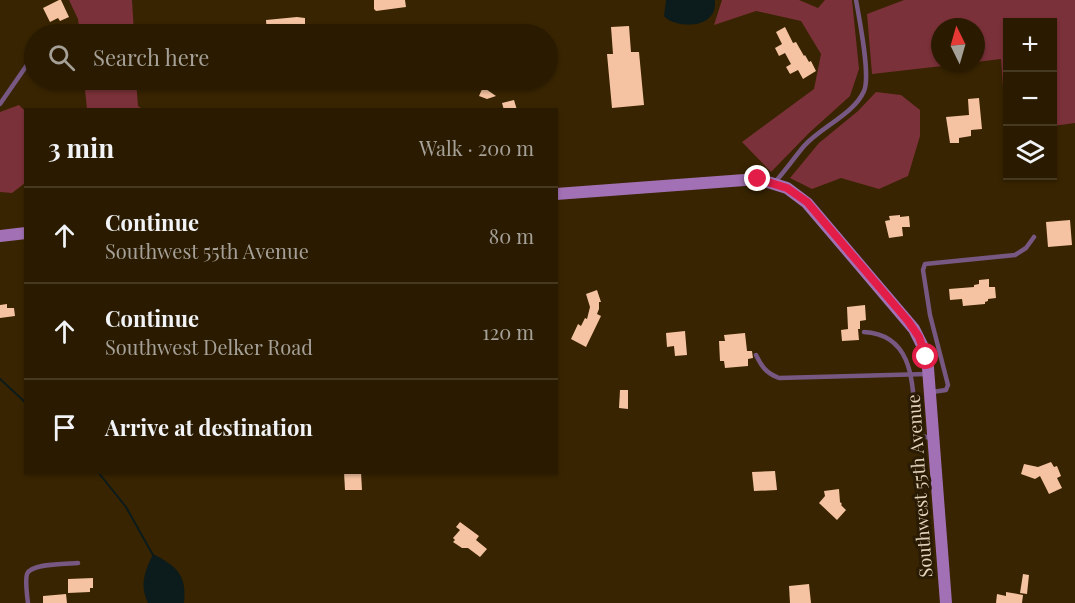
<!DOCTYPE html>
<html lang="en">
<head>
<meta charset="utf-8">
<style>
	:root { --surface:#2a1b00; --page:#32240a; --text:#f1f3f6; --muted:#a5a199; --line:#463922 }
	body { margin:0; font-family:"Playfair Display",serif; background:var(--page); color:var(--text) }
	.controls { position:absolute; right:18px; top:18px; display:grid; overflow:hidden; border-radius:0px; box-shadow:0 2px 4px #0004 }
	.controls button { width:54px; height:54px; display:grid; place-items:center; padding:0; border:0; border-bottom:2px solid var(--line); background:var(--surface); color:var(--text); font:30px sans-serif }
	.compass { position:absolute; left:931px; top:18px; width:54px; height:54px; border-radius:50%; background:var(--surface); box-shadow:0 2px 4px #0004; rotate:355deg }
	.stop { position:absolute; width:18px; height:18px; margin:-14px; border:4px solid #e11d48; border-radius:50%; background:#fff }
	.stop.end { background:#e11d48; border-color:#fff; box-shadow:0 2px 6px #0008 }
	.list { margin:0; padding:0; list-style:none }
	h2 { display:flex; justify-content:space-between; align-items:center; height:78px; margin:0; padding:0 24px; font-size:26px }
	h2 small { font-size:20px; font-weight:400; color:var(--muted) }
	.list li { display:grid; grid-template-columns:39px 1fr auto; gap:18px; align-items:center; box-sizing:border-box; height:96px; padding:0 24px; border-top:2px solid var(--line) }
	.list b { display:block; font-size:22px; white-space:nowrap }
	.list p { margin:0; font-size:20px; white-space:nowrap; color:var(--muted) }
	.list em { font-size:20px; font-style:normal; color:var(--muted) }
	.icon { flex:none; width:33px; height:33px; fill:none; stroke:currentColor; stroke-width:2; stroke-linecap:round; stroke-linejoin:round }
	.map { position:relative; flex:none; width:1075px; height:603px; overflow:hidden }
	.search { position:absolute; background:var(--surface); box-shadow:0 2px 4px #0004; left:24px; top:24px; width:534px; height:66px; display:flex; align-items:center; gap:15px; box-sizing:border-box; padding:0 21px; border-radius:33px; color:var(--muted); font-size:22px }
	.panel { position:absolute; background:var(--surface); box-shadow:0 2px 4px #0004; left:24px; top:108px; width:534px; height:366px; border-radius:0px }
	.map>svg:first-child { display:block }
</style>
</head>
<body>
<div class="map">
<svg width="1075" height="603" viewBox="0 0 1075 603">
	<rect width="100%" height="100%" fill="#382400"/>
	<g fill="#7b3139">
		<path d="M69,0H132L134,34H80L78,19Z"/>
		<path d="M722,0H799L818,8L825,0H852L859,69L850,96L809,133L771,172L742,142L814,89L821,54L801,21L756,11L714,25Z"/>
		<path d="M904,0H1075V123L1053,126L1052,22H1008L1007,131H1006L1001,59L976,62V27H940V63H969L872,74L867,14Z"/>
		<path d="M84,80H136L138,106L142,109H87Z"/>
		<path d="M876,92L901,95L920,110V136L908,176L879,189L841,178L812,189L790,178L819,143L858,111Z"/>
		<path d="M19,105L25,111V183L12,193L0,192V112Z"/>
	</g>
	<g fill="#0c1b1b">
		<path d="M666,0H715C715,7 715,13 709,18C699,28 672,26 664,16Z"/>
		<path d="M153,554C176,566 187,574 184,603H148C139,585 145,571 153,554Z"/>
	</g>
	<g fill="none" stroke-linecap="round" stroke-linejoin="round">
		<g stroke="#0c1b1b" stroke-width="2">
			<path d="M0,379L26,403"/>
			<path d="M98,472L126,507L153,555"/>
		</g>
	</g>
	<g fill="#f5c3a1">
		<path d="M59,0H61L69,17L60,21L58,18L50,22L43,8Z"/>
		<path d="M374,0H405L406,7L376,11L374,9Z"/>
		<path d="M297,17L305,18V28H298L299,34H267L266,20Z"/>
		<path d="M629,26L631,52H639L644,105L612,108L607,54H613L611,27Z"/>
		<path d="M785,27L793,43L796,42L804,56L805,55L809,62L811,61L816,71L803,79L798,70L790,74L786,67L791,64L785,53L779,56L775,48L782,44L776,32Z"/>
		<path d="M62,80H84V88L63,90Z"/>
		<path d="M483,87L496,96L487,99L479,96Z"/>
		<path d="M979,98L982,129L971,130V136L959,138V143H950L946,117L969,115L968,99Z"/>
		<path d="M514,100L517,110H504L502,103Z"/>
		<path d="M900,215V217L909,216L910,227H902L903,236L889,238L885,221L890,220L889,216Z"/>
		<path d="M1070,220L1072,245L1048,247L1046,222Z"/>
		<path d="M989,279V287H995L996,298L988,299V301L985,302V304L963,306L962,299L950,300L949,289L974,287V285L979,284V280Z"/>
		<path d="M597,290L601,302H599V309L597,314L601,316L586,347L571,339L578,324L581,326L585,318L587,319L590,307L586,294Z"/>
		<path d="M7,304V308H14L15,316L0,318V305Z"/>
		<path d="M865,305L866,320L860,321V329H858L859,340L842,341L841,330L848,329L847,307Z"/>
		<path d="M685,331L687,355L675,356L674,346L667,347L666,333Z"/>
		<path d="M745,333L747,351H752L753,358L748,359V366L725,368L724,361H720L719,341H725L724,335Z"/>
		<path d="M620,390H628V409L619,408Z"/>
		<path d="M1051,462L1054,467L1057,466L1061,476L1057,478L1062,488L1049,494L1040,476L1035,479L1021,474L1024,464L1038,467Z"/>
		<path d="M775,471L777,490L754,491L752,472Z"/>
		<path d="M344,472H361L362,490H345Z"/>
		<path d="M839,489L840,502L842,504L841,505L846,510L837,520L819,503L825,496L824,491Z"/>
		<path d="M460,522L479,536L476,540L487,549L480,557L468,548H462L453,542L455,540L453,538L460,530L456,527Z"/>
		<path d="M1023,574L1029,575L1027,594L1020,593Z"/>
		<path d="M93,578V588H90V592L68,593V579Z"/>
		<path d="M809,584L811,603H790L789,586Z"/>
		<path d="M1006,592L1023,595L1022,603H996L997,594L1006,596Z"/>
		<path d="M66,594L67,603H43V596Z"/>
	</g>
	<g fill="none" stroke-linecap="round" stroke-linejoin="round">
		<g stroke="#765882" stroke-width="4.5">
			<path d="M0,104L27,65L34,57"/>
			<path d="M775,182C785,171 794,158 804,146C821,127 854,114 864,91C871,76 859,18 856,0"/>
			<path d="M864,332C918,335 912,392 916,432L919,436L933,438"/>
			<path d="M756,355C762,367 766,373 779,378L927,374"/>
			<path d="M932,392L946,390L948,385L930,315L923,270L925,264L1015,255L1026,248L1034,237"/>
			<path d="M28,603C27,595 25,581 27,574C31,563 67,564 78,563"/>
		</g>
		<g stroke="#a271b5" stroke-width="12">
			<path d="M556,194L758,179L787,188L807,203L914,329L923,347L928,368L946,603"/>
			<path d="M0,236L26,233"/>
		</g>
	</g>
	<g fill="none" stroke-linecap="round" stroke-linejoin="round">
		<path stroke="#e11d48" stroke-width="8" d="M758,179L787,188L807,202L908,321L919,337L926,357"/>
	</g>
	<g text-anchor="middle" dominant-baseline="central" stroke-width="6" stroke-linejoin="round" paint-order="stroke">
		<g font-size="18" fill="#e5d4bc" stroke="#2a1b04">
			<text transform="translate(919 486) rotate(-94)">Southwest 55th Avenue</text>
		</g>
	</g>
</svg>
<div class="controls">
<button>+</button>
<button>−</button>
<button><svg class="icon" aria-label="layers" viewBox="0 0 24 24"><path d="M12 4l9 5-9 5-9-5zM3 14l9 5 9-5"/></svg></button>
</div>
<svg class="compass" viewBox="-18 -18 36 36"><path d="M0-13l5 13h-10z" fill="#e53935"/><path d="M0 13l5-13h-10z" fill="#a5a199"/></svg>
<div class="stop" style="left:926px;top:357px"></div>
<div class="stop end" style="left:758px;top:179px"></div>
<div class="search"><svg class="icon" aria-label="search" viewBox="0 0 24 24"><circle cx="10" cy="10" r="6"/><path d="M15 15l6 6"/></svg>Search here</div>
<section class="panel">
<h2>3 min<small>Walk · 200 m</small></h2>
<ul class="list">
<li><svg class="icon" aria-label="ahead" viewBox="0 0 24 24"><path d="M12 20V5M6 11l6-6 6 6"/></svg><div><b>Continue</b><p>Southwest 55th Avenue</p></div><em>80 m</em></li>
<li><svg class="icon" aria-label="ahead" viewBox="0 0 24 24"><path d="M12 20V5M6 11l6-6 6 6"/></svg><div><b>Continue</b><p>Southwest Delker Road</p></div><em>120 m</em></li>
<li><svg class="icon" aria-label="arrive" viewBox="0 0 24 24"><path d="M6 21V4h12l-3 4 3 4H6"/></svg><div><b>Arrive at destination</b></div></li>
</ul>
</section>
</div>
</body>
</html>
